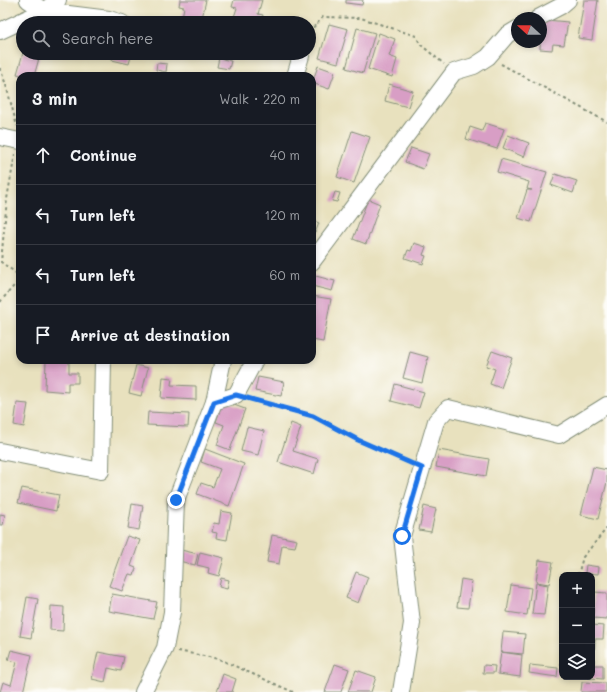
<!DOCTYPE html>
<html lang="en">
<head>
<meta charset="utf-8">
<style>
	:root { --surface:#171b24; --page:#242831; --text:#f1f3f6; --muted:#9ea1a6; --line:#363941 }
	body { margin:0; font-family:Mali,sans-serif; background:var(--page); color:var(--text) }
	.controls { position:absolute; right:12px; bottom:12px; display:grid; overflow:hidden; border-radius:8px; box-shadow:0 2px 6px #0003 }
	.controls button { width:36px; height:36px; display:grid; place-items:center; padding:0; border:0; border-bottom:1px solid var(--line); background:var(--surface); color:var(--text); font:20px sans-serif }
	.compass { position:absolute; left:511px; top:12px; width:36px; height:36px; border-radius:50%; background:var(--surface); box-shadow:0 2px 6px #0003; rotate:291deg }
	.stop { position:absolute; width:12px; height:12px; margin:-9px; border:3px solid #1a73e8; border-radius:50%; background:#fff }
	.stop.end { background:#1a73e8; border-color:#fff; box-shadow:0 1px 4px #0008 }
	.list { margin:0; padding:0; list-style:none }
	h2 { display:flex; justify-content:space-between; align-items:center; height:52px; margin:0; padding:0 16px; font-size:17px }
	h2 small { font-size:13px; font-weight:400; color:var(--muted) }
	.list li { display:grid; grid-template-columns:26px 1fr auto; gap:12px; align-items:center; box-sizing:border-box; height:60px; padding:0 16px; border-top:1px solid var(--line) }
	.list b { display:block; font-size:15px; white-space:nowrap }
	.list em { font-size:13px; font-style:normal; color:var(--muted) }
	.icon { flex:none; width:22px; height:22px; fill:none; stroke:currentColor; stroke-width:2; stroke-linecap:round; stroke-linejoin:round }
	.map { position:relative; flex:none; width:607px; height:692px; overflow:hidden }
	.search { position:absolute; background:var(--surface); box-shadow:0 2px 6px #0003; left:16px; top:16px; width:300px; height:44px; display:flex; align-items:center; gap:10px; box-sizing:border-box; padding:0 14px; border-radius:22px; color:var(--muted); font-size:15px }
	.panel { position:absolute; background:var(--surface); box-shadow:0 2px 6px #0003; left:16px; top:72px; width:300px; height:292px; border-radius:12px }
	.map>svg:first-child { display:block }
</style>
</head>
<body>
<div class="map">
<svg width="607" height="692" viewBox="0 0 607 692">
	<rect width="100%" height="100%" fill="#fdfcf7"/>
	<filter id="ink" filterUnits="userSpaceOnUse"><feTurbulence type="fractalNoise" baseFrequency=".025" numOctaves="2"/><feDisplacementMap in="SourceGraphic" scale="8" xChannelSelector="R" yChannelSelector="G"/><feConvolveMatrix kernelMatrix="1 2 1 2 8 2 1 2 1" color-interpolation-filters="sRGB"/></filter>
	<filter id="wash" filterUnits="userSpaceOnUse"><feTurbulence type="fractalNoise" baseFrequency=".012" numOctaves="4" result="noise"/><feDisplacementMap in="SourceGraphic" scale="16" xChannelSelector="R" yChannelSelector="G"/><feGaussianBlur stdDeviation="0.9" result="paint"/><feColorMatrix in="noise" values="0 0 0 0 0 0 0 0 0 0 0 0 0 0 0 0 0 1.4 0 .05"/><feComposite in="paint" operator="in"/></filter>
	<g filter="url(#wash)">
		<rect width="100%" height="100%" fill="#e8e1be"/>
		<g id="blocks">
			<g fill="#d89ec5">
				<path d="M180,0H206L201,23H181L184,7L179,6Z"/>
				<path d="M234,0H262L258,14L263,15L261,23H232L237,8L232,7Z"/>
				<path d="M346,0H363L362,5L346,3Z"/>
				<path d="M584,0H598L592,40L578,38Z"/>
				<path d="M546,20L568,22L564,45L553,44L552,50L540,49L541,24H545Z"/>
				<path d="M329,24L348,29L338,63L319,58Z"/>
				<path d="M357,28L375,33L363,73L346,68Z"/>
				<path d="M379,33L395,39L389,56L397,59L392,77L368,69Z"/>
				<path d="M23,53H33L40,55L34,76H26L17,74Z"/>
				<path d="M114,53H132L129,64L112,60Z"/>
				<path d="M219,58L231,61L229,69L217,67Z"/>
				<path d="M157,63L167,64L166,72L156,70Z"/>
				<path d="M318,66L335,72L329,89L312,83Z"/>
				<path d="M389,84L413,91L408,107L385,101Z"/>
				<path d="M485,123L504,129L497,149L466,139L470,127L482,131Z"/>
				<path d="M352,131L370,137L354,183L337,177Z"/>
				<path d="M508,135L529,143L524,157L503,148Z"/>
				<path d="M411,148L429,154L423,169L405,162Z"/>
				<path d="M501,159L547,172L531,222L518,218L527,190H532L527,189L529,182L497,172Z"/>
				<path d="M555,174L577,181L573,193L551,185Z"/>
				<path d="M335,192L340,193L337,202L332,201Z"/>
				<path d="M368,199L380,204L366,244L353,239Z"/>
				<path d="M312,220L319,223L315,233L312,232Z"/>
				<path d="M414,243L426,247L423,255L426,256L423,264L405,258L408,250L411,251Z"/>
				<path d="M312,275L335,281L332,291L312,286Z"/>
				<path d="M312,296L331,299L323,342L312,340Z"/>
				<path d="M492,351L512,358L501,388L490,384L495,369L486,366Z"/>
				<path d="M410,352L428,357L422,383L403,378Z"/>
				<path d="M46,360H69V373H78V383H68V392L45,390Z"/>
				<path d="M136,365L148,368L141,396L129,393Z"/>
				<path d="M163,377L172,378L171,385L196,386V400L161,398Z"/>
				<path d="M258,377L284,382L281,396L255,391Z"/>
				<path d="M395,384L424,392L419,408L391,401Z"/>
				<path d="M223,401L245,409L230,450L217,445L224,425L216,422Z"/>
				<path d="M17,403L28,404L24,427L14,425Z"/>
				<path d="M148,412L189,414L188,427L147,425Z"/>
				<path d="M291,423L301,427L293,451L318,459L314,474L278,462Z"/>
				<path d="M247,427L264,431L258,455L241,451Z"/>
				<path d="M205,449L244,464L229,506L197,494L201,483L213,487L220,469L201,462Z"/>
				<path d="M439,450L489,459L486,476L436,467Z"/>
				<path d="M593,467L607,470V482L598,519L581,515Z"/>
				<path d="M22,488L59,495L56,511L18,503Z"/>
				<path d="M132,504L143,506L139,530L128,528Z"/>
				<path d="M424,506L436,509L431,532L419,530Z"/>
				<path d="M221,511L232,513L227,540L216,538L217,533L212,532L214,523L219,524Z"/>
				<path d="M0,514L5,515L3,525H0Z"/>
				<path d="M272,535L297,540L295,547L282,545L279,564L267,562Z"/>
				<path d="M127,536L140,540L131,566L136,568L134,575L129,574L122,591L109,586Z"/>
				<path d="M181,550L198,554L195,565L179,561Z"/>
				<path d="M200,552L224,558L219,576L208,573L209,568L197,565Z"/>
				<path d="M539,560L553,562L549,584L536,582Z"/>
				<path d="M586,565L599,567L598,574L585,573Z"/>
				<path d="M356,572L368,577L358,603L346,598Z"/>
				<path d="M221,578L229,580L227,589L219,587Z"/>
				<path d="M461,579L472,581L468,608L457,607Z"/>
				<path d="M536,583L548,585L544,615L532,614Z"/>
				<path d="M511,585L531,588L527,615L507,612Z"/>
				<path d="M594,592L607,593V619L593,618Z"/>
				<path d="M112,594L157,602L153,619L109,611Z"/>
				<path d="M27,597L38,599L31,638L20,636Z"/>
				<path d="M51,606L64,607L63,631L50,630Z"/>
				<path d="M592,625L604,626L603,639H595L594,663L592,662Z"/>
				<path d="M503,632L525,634L523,654L501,652Z"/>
				<path d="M11,650L32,655L23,692H0L3,682L11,685L17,662L8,660Z"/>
				<path d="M98,652L124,657L121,671L108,668L105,682L92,679Z"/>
				<path d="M501,652L522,655L520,677L498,674Z"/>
				<path d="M335,664L349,669L341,692H325Z"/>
				<path d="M484,665L495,666L494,673H483Z"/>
				<path d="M530,665L558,668L557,677L529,673Z"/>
				<path d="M592,665H603V679L589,678V677H592Z"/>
				<path d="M356,670L376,677L371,692H348Z"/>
				<path d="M223,674L236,679L232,692H217Z"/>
				<path d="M582,682L606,683V692H581Z"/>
			</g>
		</g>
	</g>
	<g filter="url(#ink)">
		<use href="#blocks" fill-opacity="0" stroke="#848f79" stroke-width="1"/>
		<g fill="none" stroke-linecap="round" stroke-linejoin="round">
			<defs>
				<g id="minor">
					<path d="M28,0L44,11L109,19L122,23"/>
					<path d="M538,18L561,6L568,0"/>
					<path d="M0,31L28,18L44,11L58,0"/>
					<path d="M295,76L301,56L300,53"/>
					<path d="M0,137L20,141"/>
					<path d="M312,262L454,72L474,66L488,57L507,35L517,29"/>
					<path d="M214,402L223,360"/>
					<path d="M0,451L101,471L103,360"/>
					<path d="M143,692L165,648L172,612L176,500L214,402L236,395L255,360"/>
					<path d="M401,692L412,623L402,536L436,421L448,408L559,435L607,405"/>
				</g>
			</defs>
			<use href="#minor" stroke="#848f79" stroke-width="18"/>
			<g stroke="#848f79" stroke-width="2" stroke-dasharray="3 3" stroke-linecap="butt">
				<path d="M309,32L323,17L361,18L416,36L421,45L444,64"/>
				<path d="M501,64L607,122"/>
				<path d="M0,68L6,85L17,126"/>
				<path d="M15,154L7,199L1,262L20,276"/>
				<path d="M0,302L20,279"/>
				<path d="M250,399L313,416L358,440L409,462"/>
				<path d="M578,575L583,557L607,528"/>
				<path d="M178,651L219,659L293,692"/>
				<path d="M561,671L562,625"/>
			</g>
			<use href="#minor" stroke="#fff" stroke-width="16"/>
		</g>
	</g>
	<g fill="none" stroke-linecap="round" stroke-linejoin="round" filter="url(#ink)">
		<path stroke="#1a73e8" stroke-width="5" d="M176,500L214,402L236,395L313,416L358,440L422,468L402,536"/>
	</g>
</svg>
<div class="controls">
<button>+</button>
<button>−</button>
<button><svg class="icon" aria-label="layers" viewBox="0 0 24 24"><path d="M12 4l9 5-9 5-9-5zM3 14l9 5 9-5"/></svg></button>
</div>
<svg class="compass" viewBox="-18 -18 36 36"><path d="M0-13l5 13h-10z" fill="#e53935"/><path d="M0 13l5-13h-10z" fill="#9ea1a6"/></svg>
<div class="stop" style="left:402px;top:536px"></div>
<div class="stop end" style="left:176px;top:500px"></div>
<div class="search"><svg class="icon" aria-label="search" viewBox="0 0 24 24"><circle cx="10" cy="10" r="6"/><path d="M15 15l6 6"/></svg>Search here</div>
<section class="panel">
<h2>3 min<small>Walk · 220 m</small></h2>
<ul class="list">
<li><svg class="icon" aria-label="ahead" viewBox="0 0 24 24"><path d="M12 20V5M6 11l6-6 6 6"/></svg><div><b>Continue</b></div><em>40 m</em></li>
<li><svg class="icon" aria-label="left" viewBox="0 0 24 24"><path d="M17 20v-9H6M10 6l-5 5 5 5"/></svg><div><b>Turn left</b></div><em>120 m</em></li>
<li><svg class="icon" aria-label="left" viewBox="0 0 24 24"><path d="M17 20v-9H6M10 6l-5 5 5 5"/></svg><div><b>Turn left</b></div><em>60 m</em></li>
<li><svg class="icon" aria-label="arrive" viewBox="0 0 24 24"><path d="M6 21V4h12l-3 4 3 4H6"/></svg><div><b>Arrive at destination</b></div></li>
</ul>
</section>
</div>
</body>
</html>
